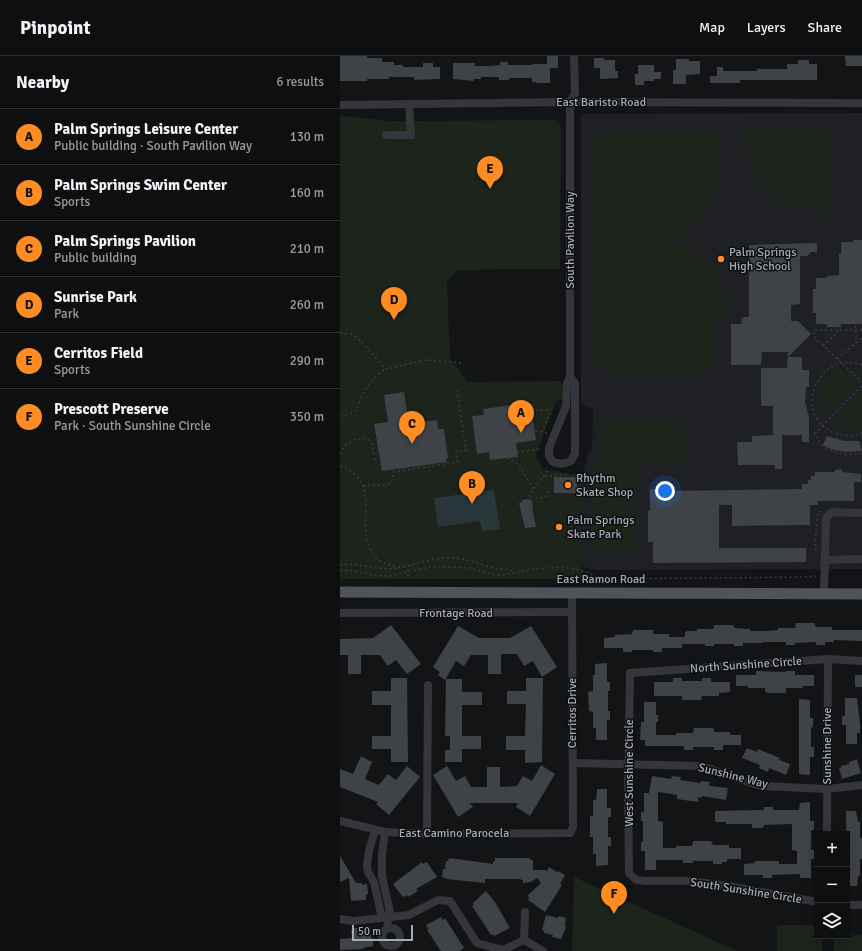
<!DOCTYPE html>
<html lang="en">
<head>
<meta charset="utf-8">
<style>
	:root { --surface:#0e0f10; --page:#1c1d1e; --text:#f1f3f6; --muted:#9b9c9f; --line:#2e2f30; --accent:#ff8c22 }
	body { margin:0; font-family:Signika,sans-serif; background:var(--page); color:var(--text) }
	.controls { position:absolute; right:12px; bottom:12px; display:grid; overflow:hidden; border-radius:0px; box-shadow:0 4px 16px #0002 }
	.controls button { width:36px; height:36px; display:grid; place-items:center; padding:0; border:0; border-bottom:1px solid var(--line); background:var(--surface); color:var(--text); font:20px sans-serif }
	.scale { position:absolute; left:12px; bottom:10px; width:61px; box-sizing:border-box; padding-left:4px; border:2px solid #a4adb7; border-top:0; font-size:11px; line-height:14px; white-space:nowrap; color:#a4adb7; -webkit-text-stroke:3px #0f0f10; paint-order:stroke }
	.you { position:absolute; left:325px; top:435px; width:14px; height:14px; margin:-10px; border:3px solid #fff; border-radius:50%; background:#1a73e8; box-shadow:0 0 0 6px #1a73e833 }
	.badge { display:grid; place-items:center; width:26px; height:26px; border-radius:50%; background:var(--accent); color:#111; font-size:13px; font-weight:700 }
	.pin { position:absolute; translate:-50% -33px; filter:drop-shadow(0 1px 2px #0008) }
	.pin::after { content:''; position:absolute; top:21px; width:14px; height:12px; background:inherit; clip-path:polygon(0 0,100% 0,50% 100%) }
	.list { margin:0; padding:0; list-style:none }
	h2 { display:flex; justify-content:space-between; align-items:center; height:52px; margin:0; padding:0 16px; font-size:17px }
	h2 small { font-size:13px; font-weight:400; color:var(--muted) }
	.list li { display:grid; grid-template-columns:26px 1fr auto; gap:12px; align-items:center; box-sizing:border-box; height:56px; padding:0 16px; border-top:1px solid var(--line) }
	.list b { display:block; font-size:15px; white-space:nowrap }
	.list p { margin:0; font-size:13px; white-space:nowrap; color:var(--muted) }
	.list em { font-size:13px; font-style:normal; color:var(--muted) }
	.icon { flex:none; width:22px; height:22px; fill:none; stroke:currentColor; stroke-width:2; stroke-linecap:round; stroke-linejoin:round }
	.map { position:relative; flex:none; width:522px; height:895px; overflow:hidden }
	header { display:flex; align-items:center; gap:24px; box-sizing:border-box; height:56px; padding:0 20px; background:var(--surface); border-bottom:1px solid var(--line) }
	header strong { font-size:19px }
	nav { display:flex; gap:22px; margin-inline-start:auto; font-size:14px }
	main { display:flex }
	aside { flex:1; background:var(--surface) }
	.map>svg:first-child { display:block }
</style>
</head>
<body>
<header>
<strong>Pinpoint</strong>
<nav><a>Map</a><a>Layers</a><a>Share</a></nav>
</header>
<main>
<aside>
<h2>Nearby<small>6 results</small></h2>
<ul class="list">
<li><span class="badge">A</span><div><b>Palm Springs Leisure Center</b><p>Public building · South Pavilion Way</p></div><em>130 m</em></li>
<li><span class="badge">B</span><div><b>Palm Springs Swim Center</b><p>Sports</p></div><em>160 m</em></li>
<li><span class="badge">C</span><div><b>Palm Springs Pavilion</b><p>Public building</p></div><em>210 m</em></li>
<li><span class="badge">D</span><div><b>Sunrise Park</b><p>Park</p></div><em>260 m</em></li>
<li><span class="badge">E</span><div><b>Cerritos Field</b><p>Sports</p></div><em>290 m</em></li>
<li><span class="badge">F</span><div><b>Prescott Preserve</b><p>Park · South Sunshine Circle</p></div><em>350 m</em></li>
</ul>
</aside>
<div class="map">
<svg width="522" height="895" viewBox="0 0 522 895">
	<rect width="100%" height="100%" fill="#131416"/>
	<path fill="#1f2023" d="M522,57V513L253,514L242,510L241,438L243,418L249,395H252L253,352L246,351L241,346V60L244,58Z"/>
	<g fill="#1c241b">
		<path d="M0,60L17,61L50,65L214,64L218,66L221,71L220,213H157L116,215L107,226L110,302L128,326L220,325L223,329V342L215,347L196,398L202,413L232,418H243L241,438L242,523H0Z"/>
		<path d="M408,71H485L493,79V95L492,98L493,154C455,160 417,133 409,96C408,88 408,79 408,71Z"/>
		<path d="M261,75H382C381,98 381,123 370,145C364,159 351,172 341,184L269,187H340L377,213L376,239H388V252L376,267L375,306L367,315L264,316L252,305L251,86Z"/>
		<path d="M502,312L516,326L515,328L516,330L515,334L490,358L487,356L482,358C474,340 481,316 502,312Z"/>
		<path d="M522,337V371L509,374L495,370V361L518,338Z"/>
		<path d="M257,364H346V408L296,409V498H253L252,408H258Z"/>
		<path d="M234,821L397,895H232Z"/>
		<path d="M437,869H477V880H482V895H437Z"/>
		<path d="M522,879V895H494V880Z"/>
	</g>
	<path fill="#29363a" d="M154,434L160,473L142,475L140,465L98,471L94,442Z"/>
	<g fill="#3f4246">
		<path d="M0,0H27V2H42V6H54V9H63V11H83V7H93V11H100V23L74,24V21H49V23H27V25H0Z"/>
		<path d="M207,0H218V12H210V27H196V26H192V22H169V24H159V21H141V23H134V25L113,23V7H135V10H150L160,9V6H168V9H192V8H207Z"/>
		<path d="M505,0H522V10H506Z"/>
		<path d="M254,2H264V4H275V15H278V22L260,23V12H254Z"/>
		<path d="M336,3H349V5H360V18L346,19V28H333V14H336Z"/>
		<path d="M458,4H469V8H477V24H400V27H370V20H377V11H383V15H417V13H447V8H458Z"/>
		<path d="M298,9H314V16H321V23H314V25H304V29H295V18H298Z"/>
		<path d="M513,184H522V268H501V271H487V268H476V257H473V233H476V222H487V220L499,219V198H501V186H513Z"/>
		<path d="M477,187V196H471L467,200H460V248L451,249V265H458L471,278L448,301H462V314H469V331H466L465,346L469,361V386H462V379H442V413H435V409H398L397,386H412V380L433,379V350H421V312H447L448,296H422L421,309H391V268H402L401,264L404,261H409V189Z"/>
		<path d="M64,336L68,363L83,360V366L97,364L98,373H104L108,402L106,403L107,406L42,415L34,368L48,366L44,339Z"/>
		<path d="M171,349L172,360L192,358L196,384L176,387L178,401L150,404L149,396L137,398L132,360L144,359L143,353Z"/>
		<path d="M487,380L505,385H519L522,395L505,396L491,393L483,389Z"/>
		<path d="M502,413V416L521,418V426H514V445H478V449H470V469L392,470V449H379V492H466V506L313,507V486H308V455H310V433H329V435L462,433V428H468V424H471V420H475V416H495V414Z"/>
		<rect x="214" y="421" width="23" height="16"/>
		<path d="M189,443L192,445L193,451L192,452L196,471L185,472L179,447L182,446V444Z"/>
		<path d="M456,567H474L476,571H492V574H522V585L494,584V586H485V589H476V586L455,587V589H446V586H423V587H403V590H394V588H374V590H365V588H342V592H322V596H313V594H292V596H283V592H264V582L275,581V579L292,578L293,574H313V578H329V581H345V576L347,575H357V573H373L374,569H393L394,570V572L410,573V575H427L438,574V572H455Z"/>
		<path d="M51,569L81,608L67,618L56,604L48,610L40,599H21V618H8V599H0V583L33,582Z"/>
		<path d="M118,570L139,582H170L191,570L217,611L202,621L193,605L184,610L177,598H161V618H148V599H131L124,610L116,605L105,624L98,619L100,616L93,611Z"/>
		<path d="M267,607V626H270V635H268V655H270V664H267V684H256V672H253V656L249,655L248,636L253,635V619H255V608Z"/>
		<path d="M416,615L446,616V615H455V619H474V630H463V632H446V636L445,637H427L425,635V632H408V630H396V619H416Z"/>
		<rect x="515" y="619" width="7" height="12"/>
		<path d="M51,622H67L68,706H51V693H32V680H51V649H32V635H51Z"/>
		<path d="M186,622H203L202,706L185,707V694H166V680H185L186,648H167V635H186Z"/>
		<path d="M333,622H342V625H362V622H371V626H390V636L379,637V640H362L361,644H343L342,643V640H314V626H333Z"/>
		<path d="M106,623H122V636H142V649H122V680H141V693H122V706H105V694H110V680H105Z"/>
		<path d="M505,642H517L520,669V677H517V688H506V669H502V660H505Z"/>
		<path d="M459,643L470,644V662H473V671L471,672V691H474V701H470V719L459,718Z"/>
		<path d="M304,646H316V659H318V666H316V679H336V677H353L354,672H372L374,673V676H390V679H401V689H383V694H374V691H353V694H344V690H305V684H300L301,666H304Z"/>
		<path d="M407,692L417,696L418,693L440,702L439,704L450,708L446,719L429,712L428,716L419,712L420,709L402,702Z"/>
		<path d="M21,700L32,706L25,723L39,729L48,718L56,724L67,710L80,721L49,759L36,748L38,746L0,731V713L13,718Z"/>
		<path d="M517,703L521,717L502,723L499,712H501V710L509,708V706Z"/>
		<path d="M201,709L215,718L190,760L176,751L178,747H130L133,751L118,761L93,719L107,710L116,725L125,720L131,731H147V711H160V731L177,730L183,720L192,725Z"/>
		<path d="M312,720L331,723L332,720L341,721L340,724L360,727L361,725L370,726L369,730L388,732L386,744L362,740V742L358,741V746L337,743V739L318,736V765L323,766V792H336V790H352L353,785H371L373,789H389V792H401V803H387V806H382V808H373V805H353V807H343V804H316V814H305V795H301V786H303V765H301V756H304V737H309Z"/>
		<path d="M257,733H267V752H271V761H268V781H271V790H268V809L256,810V798H253V781H250V760H253V744H256Z"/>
		<path d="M470,746V765H474V774H471V794H474L475,803H471V822H460V818L432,819V822H423V819H404V808L415,807V805H439V808H457V795L452,794V768L424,769L423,772H412V768H386V766H377L375,765V755L418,754H424V751H433V754H459L460,747Z"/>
		<path d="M506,755H516L518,766H520V782H522V803H520V820H518L517,830H507Z"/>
		<path d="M0,800L16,827H22V829L27,828L28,838L26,839V844L11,845L9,822L0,826Z"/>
		<path d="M109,802L153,808V805H155V802H190V804H193V814H205L207,815L209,811L217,816L218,815L225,819L220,828L222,829L205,856L188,844L189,841L187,840L201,827L197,822L191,826L183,827V824H181V823H145V827L106,823V822L102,821L103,813H105L106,805H108Z"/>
		<path d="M82,806L83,808L87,806L97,821L76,833L78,835L68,841L67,839L63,841L53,828Z"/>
		<path d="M146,835L155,846L170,872L154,880L153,878L151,879L132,850L134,849L133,847Z"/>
		<path d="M206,859L218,862L219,860L226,862L225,870L226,871L221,883L212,881L213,879L204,877V875L202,874Z"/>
		<path d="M101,861L103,864L105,862L124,892L119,895H101L87,874L88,873L86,869Z"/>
		<path d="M27,871V873H30L31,882H33V890L23,892V893L0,894V883L12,882L11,874H14V872Z"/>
	</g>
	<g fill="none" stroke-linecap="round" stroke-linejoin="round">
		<g stroke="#3a3e42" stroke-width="1.5" stroke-dasharray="2 3" stroke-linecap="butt">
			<path d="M522,274H474V281L522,326"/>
			<path d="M0,277L10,278L17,281L46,313L86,304L122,307"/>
			<path d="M516,287L515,226H522"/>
			<path d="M483,290L499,275"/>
			<path d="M497,303L522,282"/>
			<path d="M522,309C476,292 450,364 498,378C506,380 514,381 522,377"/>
			<path d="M522,330L475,377C480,397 505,400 522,397"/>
			<path d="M186,356L212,353L202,376"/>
			<path d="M0,360C22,358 16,348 26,333C31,324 38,318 46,313"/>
			<path d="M195,375L207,377"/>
			<path d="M177,396L201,393"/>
			<path d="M0,398C5,387 12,383 23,383C25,382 27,382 29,384C34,387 34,400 35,406"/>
			<path d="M167,402L178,408L194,434"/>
			<path d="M0,410C51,428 3,485 44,507C49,509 56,512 62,511C66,511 70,509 74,508C86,505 99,501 113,502C127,502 140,509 154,512C161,514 168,511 174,517"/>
			<path d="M205,420L227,419L226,421"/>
			<path d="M23,430C33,428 42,431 51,427L53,422V416L118,406L116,395L126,394L117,333"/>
			<path d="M208,435L207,440L199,442L188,441L209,413"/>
			<path d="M476,495L475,486L478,457L481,455"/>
			<path d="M0,509C20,506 40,516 60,512"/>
			<path d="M0,514L15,515L40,520H49L90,511H111L130,512L155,519H163L193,513L223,511L247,516L261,523L471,521L476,520"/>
			<path d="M68,520V509"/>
		</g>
		<g stroke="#34363b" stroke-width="8">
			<path d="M0,49L230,46L522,47"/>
			<path d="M46,79H71L69,48"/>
			<path d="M230,321L235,327V397L231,405L222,408L213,406L209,400V392L226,350L227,327L230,321V46L235,38L234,0"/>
			<path d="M484,504L522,503"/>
			<path d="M484,538L486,462L492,456L522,457"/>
			<path d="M0,557L232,556"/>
			<path d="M233,707L361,710L421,730L487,733L522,729"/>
			<path d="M0,765L45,776L87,778L230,777L233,771L232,536"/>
			<path d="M35,774L29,795L27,810L28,816L34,826L41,858L47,861"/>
			<path d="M45,776L42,798V820L50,856L47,861L48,871"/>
			<path d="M87,778L88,629"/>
			<path d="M487,778L488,603"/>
			<path d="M477,846L388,830L349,825H307L296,824L289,817L288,742L290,617L488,603L522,605"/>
			<path d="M507,849H522"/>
			<path d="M0,863L13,865L69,859L98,844L110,845L137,887L163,894L184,884L203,895"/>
			<circle cx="51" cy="881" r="9"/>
			<path d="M184,884L185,856"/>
		</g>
		<path stroke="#50545a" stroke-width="11" d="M0,536L522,538"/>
	</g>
	<g fill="#ff8c22" stroke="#0f0f10" stroke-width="1.5">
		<circle cx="381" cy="203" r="4"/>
		<circle cx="228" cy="429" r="4"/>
		<circle cx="219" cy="471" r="4"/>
	</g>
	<g text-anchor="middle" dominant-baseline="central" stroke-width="3" stroke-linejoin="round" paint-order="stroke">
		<g font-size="12" fill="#a4adb7" stroke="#0f0f10">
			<text x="261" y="46">East Baristo Road</text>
			<text transform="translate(230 184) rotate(-90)">South Pavilion Way</text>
			<text x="261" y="523">East Ramon Road</text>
			<text x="116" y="557">Frontage Road</text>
			<text transform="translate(406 609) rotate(-4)">North Sunshine Circle</text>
			<text transform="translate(232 657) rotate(-90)">Cerritos Drive</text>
			<text transform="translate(487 690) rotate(-90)">Sunshine Drive</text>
			<text transform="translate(289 717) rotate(-90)">West Sunshine Circle</text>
			<text transform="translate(393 720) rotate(14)">Sunshine Way</text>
			<text x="114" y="777">East Camino Parocela</text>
			<text transform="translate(406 835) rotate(9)">South Sunshine Circle</text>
		</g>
		<g font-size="12" fill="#a4adb7" stroke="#0f0f10" text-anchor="start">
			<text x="389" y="196">Palm Springs<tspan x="389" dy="14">High School</tspan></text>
			<text x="236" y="422">Rhythm<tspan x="236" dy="14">Skate Shop</tspan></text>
			<text x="227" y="464">Palm Springs<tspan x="227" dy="14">Skate Park</tspan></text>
		</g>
	</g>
</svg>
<div class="controls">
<button>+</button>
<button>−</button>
<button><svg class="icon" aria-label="layers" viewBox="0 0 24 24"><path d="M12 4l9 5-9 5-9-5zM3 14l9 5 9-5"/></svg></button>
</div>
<div class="scale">50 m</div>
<div class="you"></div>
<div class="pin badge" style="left:181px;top:377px">A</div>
<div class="pin badge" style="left:132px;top:448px">B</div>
<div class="pin badge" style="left:72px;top:388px">C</div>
<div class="pin badge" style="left:54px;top:264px">D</div>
<div class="pin badge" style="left:150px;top:133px">E</div>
<div class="pin badge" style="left:274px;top:858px">F</div>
</div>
</main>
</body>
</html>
